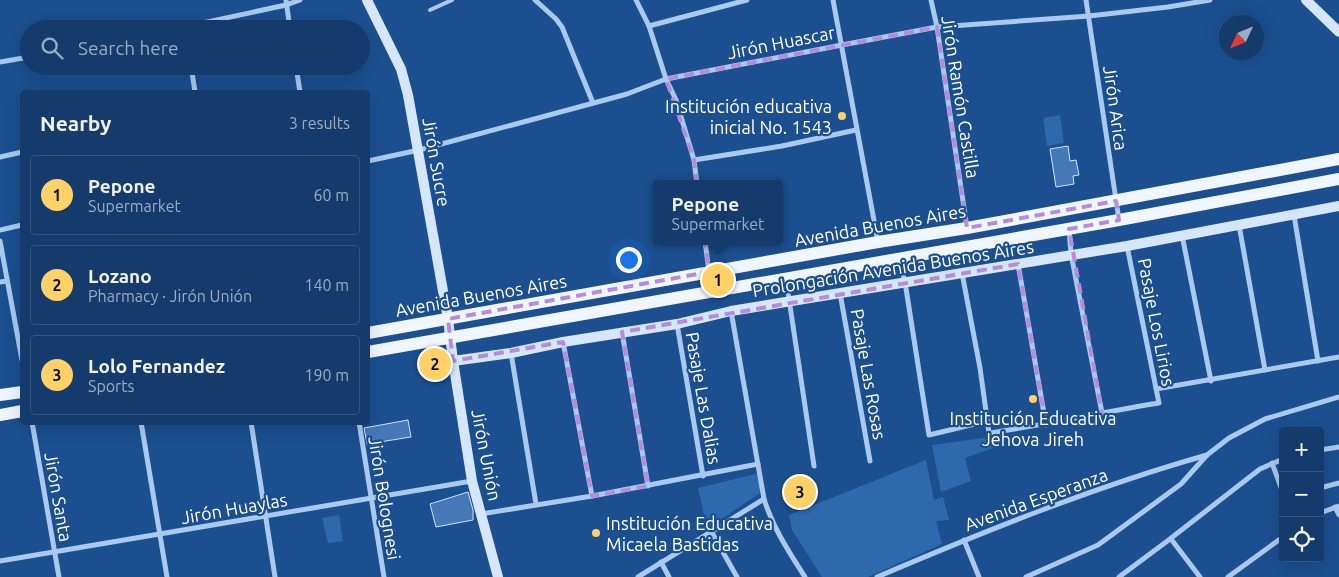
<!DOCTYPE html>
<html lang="en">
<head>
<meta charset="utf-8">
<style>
	:root { --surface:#143b6b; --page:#214673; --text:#f1f3f6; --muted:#9dadc1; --line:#33557e; --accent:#ffd166 }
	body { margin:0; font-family:Ubuntu,sans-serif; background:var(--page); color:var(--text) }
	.controls { position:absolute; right:15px; bottom:15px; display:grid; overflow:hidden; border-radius:5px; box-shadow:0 5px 20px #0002 }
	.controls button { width:45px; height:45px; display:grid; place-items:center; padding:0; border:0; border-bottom:1px solid var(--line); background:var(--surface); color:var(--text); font:25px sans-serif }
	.compass { position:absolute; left:1219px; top:15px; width:45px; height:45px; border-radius:50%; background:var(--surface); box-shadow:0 5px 20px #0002; rotate:226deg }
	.you { position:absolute; left:628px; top:259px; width:18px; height:18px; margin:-12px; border:4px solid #fff; border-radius:50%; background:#1a73e8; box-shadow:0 0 0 8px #1a73e833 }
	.badge { display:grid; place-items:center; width:32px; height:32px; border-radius:50%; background:var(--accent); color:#111; font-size:16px; font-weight:700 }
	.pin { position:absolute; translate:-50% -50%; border:2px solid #fff; box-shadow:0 1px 5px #0006 }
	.popup { position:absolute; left:653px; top:180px; width:130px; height:65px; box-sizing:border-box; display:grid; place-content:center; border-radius:5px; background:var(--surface); filter:drop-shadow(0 1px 4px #0005); font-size:16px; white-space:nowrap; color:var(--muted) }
	.popup b { font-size:19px; color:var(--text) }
	.popup::after { content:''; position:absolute; left:50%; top:100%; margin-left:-10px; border:10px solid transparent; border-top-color:var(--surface) }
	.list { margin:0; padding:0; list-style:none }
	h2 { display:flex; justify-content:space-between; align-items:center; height:65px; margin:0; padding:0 20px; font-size:21px }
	h2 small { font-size:16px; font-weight:400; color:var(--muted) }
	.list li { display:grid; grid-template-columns:32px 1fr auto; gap:15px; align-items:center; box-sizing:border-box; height:80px; margin:0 10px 10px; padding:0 10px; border:1px solid var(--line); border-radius:5px }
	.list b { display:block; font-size:19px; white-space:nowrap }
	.list p { margin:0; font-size:16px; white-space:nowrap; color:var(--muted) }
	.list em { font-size:16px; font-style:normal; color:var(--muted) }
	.icon { flex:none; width:28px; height:28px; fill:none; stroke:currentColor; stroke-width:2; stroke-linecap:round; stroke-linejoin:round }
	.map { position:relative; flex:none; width:1339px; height:577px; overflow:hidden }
	.search { position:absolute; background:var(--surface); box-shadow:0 5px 20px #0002; left:20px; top:20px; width:350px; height:55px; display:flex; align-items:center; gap:12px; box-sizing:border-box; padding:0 18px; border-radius:28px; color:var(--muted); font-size:19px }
	.panel { position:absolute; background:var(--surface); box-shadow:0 5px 20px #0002; left:20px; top:90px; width:350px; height:335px; border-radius:5px }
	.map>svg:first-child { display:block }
</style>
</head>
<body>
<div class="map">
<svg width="1339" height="577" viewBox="0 0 1339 577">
	<rect width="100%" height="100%" fill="#1b4f8f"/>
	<g fill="#2e69ad">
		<path d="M1060,115L1064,143L1047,146L1043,118Z"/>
		<path d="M990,437L993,448L965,458L971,481L941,492L932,445Z"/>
		<path d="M926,460L934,500L943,497L949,520L936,521L942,544L868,577H822L792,530L789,515Z"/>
		<path d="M759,473L760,493L707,529L698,488Z"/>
		<path d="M339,515L343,541L328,543L322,518Z"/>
	</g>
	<g fill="#4478b7" stroke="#cfe3fa">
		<path d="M1068,146L1070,161L1076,160L1079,175L1073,176L1074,184L1056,187L1050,149Z"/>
		<path d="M408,420L411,437L367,444L364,428Z"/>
		<path d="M468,492L473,510V520L436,527L430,504Z"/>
	</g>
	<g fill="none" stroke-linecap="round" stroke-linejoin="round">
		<path stroke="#a9c9ee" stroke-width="4" d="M430,10L452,0"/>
		<g stroke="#a9c9ee" stroke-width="5">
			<path d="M286,0L290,29"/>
			<path d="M535,0L556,19L562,27L593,103"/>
			<path d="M636,0L649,26L666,79L676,100L694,160L697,184"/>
			<path d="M833,0L878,242"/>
			<path d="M931,0L937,27L967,228"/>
			<path d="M1086,0L1119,220"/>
			<path d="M649,26L747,0"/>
			<path d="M175,29L286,5L300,0"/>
			<path d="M0,62L29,57"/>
			<path d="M191,66L195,92"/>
			<path d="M296,66L300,92"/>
			<path d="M0,157L22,152"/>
			<path d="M694,160L782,146L856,130"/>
			<path d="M368,161L419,150L627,94L666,79L842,45L937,27L1089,16L1168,7L1210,0"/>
			<path d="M1294,215L1318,361"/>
			<path d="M1239,225L1265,370"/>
			<path d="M1069,229L1071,254L1102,413"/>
			<path d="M0,230L22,225"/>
			<path d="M1182,235L1211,381"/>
			<path d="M0,241L22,360"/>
			<path d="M705,241L709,272L714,291"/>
			<path d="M899,258L905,282L929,435L987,421"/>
			<path d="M1018,264L1046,425"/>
			<path d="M962,273L980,368L989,433C1046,425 1102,412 1159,403L1127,246"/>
			<path d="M786,279L814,466"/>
			<path d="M0,282L7,281"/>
			<path d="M840,293L870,461"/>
			<path d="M731,311L764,499C773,528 789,552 805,577"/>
			<path d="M677,324L703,476"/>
			<path d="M622,332L648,486"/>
			<path d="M563,342L592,496"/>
			<path d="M511,353L536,504"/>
			<path d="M1156,389L1339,357"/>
			<path d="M32,422L59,577"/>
			<path d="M141,422L167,577"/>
			<path d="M251,422L275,577"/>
			<path d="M359,422L384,577"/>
			<path d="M1320,450L1339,447"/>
			<path d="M1272,463L1283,493"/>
			<path d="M1320,488L1339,483"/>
			<path d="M1335,507L1339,515"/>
			<path d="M1320,513L1339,506"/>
			<path d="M481,514L592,496L758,464"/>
			<path d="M711,531L737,577"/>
			<path d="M1171,539L1200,577"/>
			<path d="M964,540L979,577"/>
			<path d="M0,561L472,481"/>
			<path d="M661,562L669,577"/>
			<path d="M638,577L764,499"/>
			<path d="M877,577C985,531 1094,487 1207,455"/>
			<path d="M1026,577L1098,545L1181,484L1207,455L1229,438L1265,419L1339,397"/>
			<path d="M1119,577L1166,542L1260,469L1283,459"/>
			<path d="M1228,577L1283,537"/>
		</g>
		<g stroke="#d6e6fa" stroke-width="10">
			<path d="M367,0L401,69L408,95L448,319L453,361L472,481L498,577"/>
			<path d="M1306,0L1339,32"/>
			<path d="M453,361L511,353L563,342L677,324L731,311L1127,246L1339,206"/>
		</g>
		<g stroke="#f0f6ff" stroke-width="12">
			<path d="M368,333L878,242L967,228L1339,159"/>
			<path d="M368,352L1119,220L1339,179"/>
			<path d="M0,395L22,392"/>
			<path d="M0,415L22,411"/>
		</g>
	</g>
	<path fill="none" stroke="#b68bdc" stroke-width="4" stroke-dasharray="10 6" stroke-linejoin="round" d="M937,27L967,228L1116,201L1119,220L1069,229L1102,413L1046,425L1018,264L622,332L648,486L592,496L563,342L453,361L448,319L709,272L694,160L666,79Z"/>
	<g fill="#ffd166" stroke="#1b4f8f" stroke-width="2">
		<circle cx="842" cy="116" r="5"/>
		<circle cx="1033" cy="399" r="5"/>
		<circle cx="596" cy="533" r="5"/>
	</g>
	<g text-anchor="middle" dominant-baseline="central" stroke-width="4.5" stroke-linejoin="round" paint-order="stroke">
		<g font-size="18" fill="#fff" stroke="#1b4f8f">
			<text transform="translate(781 42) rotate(-11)">Jirón Huascar</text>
			<text transform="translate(961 97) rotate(81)">Jirón Ramón Castilla</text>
			<text transform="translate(1116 108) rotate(82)">Jirón Arica</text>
			<text transform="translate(437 162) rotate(80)">Jirón Sucre</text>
			<text transform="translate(880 225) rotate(-10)">Avenida Buenos Aires</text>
			<text transform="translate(893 268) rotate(-9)">Prolongación Avenida Buenos Aires</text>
			<text transform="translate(481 295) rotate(-10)">Avenida Buenos Aires</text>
			<text transform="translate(1157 322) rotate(79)">Pasaje Los Lirios</text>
			<text transform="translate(869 374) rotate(80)">Pasaje Las Rosas</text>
			<text transform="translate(704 398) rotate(80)">Pasaje Las Dalias</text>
			<text transform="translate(487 455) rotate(79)">Jirón Unión</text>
			<text transform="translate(59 497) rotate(80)">Jirón Santa</text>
			<text transform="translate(385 498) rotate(81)">Jirón Bolognesi</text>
			<text transform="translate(1036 499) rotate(-20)">Avenida Esperanza</text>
			<text transform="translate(234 508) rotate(-10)">Jirón Huaylas</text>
		</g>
		<g font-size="18" fill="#fff" stroke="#1b4f8f" text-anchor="end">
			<text x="832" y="106">Institución educativa<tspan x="832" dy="21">inicial No. 1543</tspan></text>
			<text x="1033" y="418" text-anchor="middle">Institución Educativa<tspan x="1033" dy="21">Jehova Jireh</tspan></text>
			<text x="606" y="523" text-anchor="start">Institución Educativa<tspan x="606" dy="21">Micaela Bastidas</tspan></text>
		</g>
	</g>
</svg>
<div class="controls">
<button>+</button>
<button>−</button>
<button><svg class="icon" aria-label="locate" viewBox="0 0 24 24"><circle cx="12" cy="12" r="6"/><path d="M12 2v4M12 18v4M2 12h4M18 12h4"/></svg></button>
</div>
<svg class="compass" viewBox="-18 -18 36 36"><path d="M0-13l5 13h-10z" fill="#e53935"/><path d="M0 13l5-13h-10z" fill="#9dadc1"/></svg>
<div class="you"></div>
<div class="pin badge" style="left:718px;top:280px">1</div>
<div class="popup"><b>Pepone</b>Supermarket</div>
<div class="pin badge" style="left:435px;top:364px">2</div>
<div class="pin badge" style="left:800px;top:492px">3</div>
<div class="search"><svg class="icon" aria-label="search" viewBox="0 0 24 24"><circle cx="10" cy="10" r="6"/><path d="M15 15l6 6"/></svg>Search here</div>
<section class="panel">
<h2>Nearby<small>3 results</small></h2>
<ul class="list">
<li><span class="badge">1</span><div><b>Pepone</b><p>Supermarket</p></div><em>60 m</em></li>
<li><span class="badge">2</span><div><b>Lozano</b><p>Pharmacy · Jirón Unión</p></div><em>140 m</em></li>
<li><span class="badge">3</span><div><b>Lolo Fernandez</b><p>Sports</p></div><em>190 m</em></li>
</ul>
</section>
</div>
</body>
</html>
